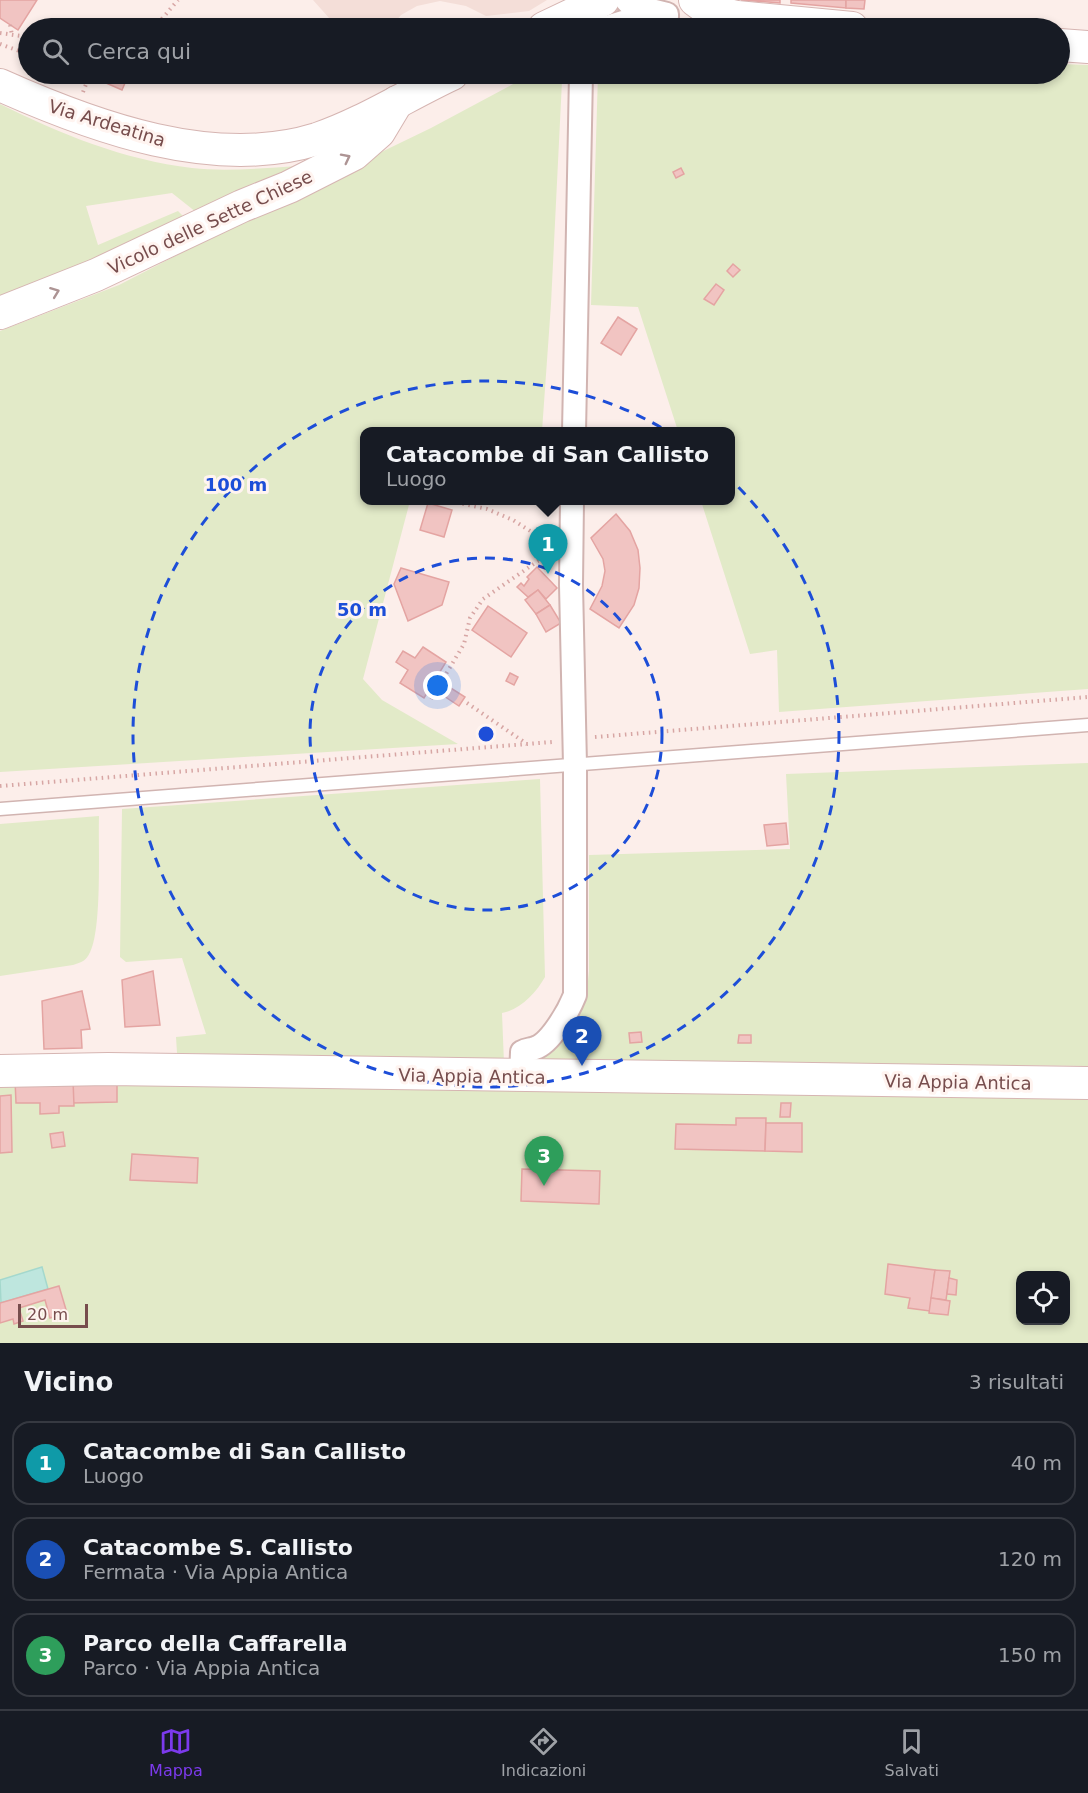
<!DOCTYPE html>
<html lang="it">
<head>
<meta charset="utf-8">
<style>
	:root { --surface:#171b24; --page:#20242c; --text:#f1f3f6; --muted:#9ea1a6; --line:#363941; --accent:#7c3aed }
	body { margin:0; font-family:"DejaVu Sans",sans-serif; background:var(--page); color:var(--text) }
	.controls { position:absolute; right:18px; bottom:18px; display:grid; overflow:hidden; border-radius:12px; box-shadow:0 3px 9px #0003 }
	.controls button { width:54px; height:54px; display:grid; place-items:center; padding:0; border:0; border-bottom:2px solid var(--line); background:var(--surface); color:var(--text); font:30px sans-serif }
	.scale { position:absolute; left:18px; bottom:15px; width:70px; box-sizing:border-box; padding-left:6px; border:3px solid #774d4d; border-top:0; font-size:16px; line-height:21px; white-space:nowrap; color:#774d4d; -webkit-text-stroke:4px #fff4f0; paint-order:stroke }
	.you { position:absolute; left:438px; top:686px; width:21px; height:21px; margin:-15px; border:4px solid #fff; border-radius:50%; background:#1a73e8; box-shadow:0 0 0 9px #1a73e833 }
	.badge { display:grid; place-items:center; width:39px; height:39px; border-radius:50%; background:var(--accent); color:#fff; font-size:20px; font-weight:700 }
	.pin { position:absolute; translate:-50% -50px; filter:drop-shadow(0 2px 3px #0008) }
	.pin::after { content:''; position:absolute; top:32px; width:21px; height:18px; background:inherit; clip-path:polygon(0 0,100% 0,50% 100%) }
	.popup { position:absolute; left:360px; top:427px; width:375px; height:78px; box-sizing:border-box; display:grid; place-content:center; border-radius:12px; background:var(--surface); filter:drop-shadow(0 2px 4px #0005); font-size:20px; white-space:nowrap; color:var(--muted) }
	.popup b { font-size:22px; color:var(--text) }
	.popup::after { content:''; position:absolute; left:50%; top:100%; margin-left:-12px; border:12px solid transparent; border-top-color:var(--surface) }
	.list { margin:0; padding:0; list-style:none }
	h2 { display:flex; justify-content:space-between; align-items:center; height:78px; margin:0; padding:0 24px; font-size:26px }
	h2 small { font-size:20px; font-weight:400; color:var(--muted) }
	.list li { display:grid; grid-template-columns:39px 1fr auto; gap:18px; align-items:center; box-sizing:border-box; height:84px; margin:0 12px 12px; padding:0 12px; border:2px solid var(--line); border-radius:18px }
	.list b { display:block; font-size:22px; white-space:nowrap }
	.list p { margin:0; font-size:20px; white-space:nowrap; color:var(--muted) }
	.list em { font-size:20px; font-style:normal; color:var(--muted) }
	.icon { flex:none; width:33px; height:33px; fill:none; stroke:currentColor; stroke-width:2; stroke-linecap:round; stroke-linejoin:round }
	.map { position:relative; flex:none; width:1088px; height:1343px; overflow:hidden }
	.search { position:absolute; background:var(--surface); box-shadow:0 3px 9px #0003; left:18px; right:18px; top:18px; height:66px; display:flex; align-items:center; gap:15px; box-sizing:border-box; padding:0 21px; border-radius:33px; color:var(--muted); font-size:22px }
	.sheet { height:366px; background:var(--surface) }
	nav { display:flex; justify-content:space-around; align-items:center; box-sizing:border-box; height:84px; border-top:2px solid var(--line); background:var(--surface); font-size:16px; color:var(--muted) }
	nav a { display:grid; justify-items:center; gap:3px }
	nav .on { color:var(--accent) }
	.map>svg:first-child { display:block }
</style>
</head>
<body>
<div class="map">
<svg width="1088" height="1343" viewBox="0 0 1088 1343">
	<rect width="100%" height="100%" fill="#fceeea"/>
	<path fill="#f4ded8" d="M313,0H547L529,11L486,16L466,6L440,1L417,6L401,15L390,28H338Z"/>
	<g fill="#e2eac8" fill-rule="evenodd">
		<path d="M1060,64L1088,65V689L779,712L777,650L750,654L701,501L731,500V432L678,431L638,307L591,305L598,74H1060Z"/>
		<path d="M532,74H558L562,81L551,304L542,431L365,432V500L410,501L363,679L382,700L458,744L0,772V331L119,285L309,187L431,128Z"/>
		<path d="M0,104C60,134 124,160 192,168C226,172 263,168 298,166L201,216L172,193L86,206L98,245L178,211L190,223L0,303Z"/>
		<path d="M1088,763V1066L539,1061L578,1017L586,1001L589,971V855L790,849L786,774Z"/>
		<path d="M540,779L545,977C536,993 520,1010 502,1013L504,1063L177,1053L176,1037L206,1034L182,958L126,962L120,957L122,809Z"/>
		<path d="M99,816C98,845 103,936 88,956C84,962 79,963 73,965L0,976V824Z"/>
		<path d="M187,1081L1088,1097V1343H0V1084ZM1020,1276H1066V1320H1020Z"/>
	</g>
	<path fill="#bee6de" stroke="#a4d8cd" stroke-width="1.5" d="M42,1267L48,1289L1,1303L0,1280Z"/>
	<g fill="#f1c4c2" stroke="#e4a4a2" stroke-width="1.5">
		<path d="M0,0H37L18,30L0,18Z"/>
		<path d="M780,0V3L741,0Z"/>
		<path d="M791,0H846V8L791,3Z"/>
		<path d="M846,0H865L864,9L846,8Z"/>
		<path d="M99,74H121L128,76L122,90L97,79Z"/>
		<path d="M681,168L684,174L676,178L673,172Z"/>
		<path d="M733,264L740,270L733,277L727,271Z"/>
		<path d="M716,284L724,290L714,305L704,299Z"/>
		<path d="M618,317L637,329L621,355L601,343Z"/>
		<path d="M428,503L452,510L444,537L420,530Z"/>
		<path d="M616,514L630,531L638,550L640,568L639,588L634,605L619,628L590,609L602,586L605,571L603,559L591,538Z"/>
		<path d="M537,567L557,588L546,599L538,590L528,597L517,587L521,583L524,586L529,579L527,577Z"/>
		<path d="M401,568L449,582L442,605L408,621L394,584Z"/>
		<path d="M538,590L550,605L536,614L525,600Z"/>
		<path d="M550,605L561,623L546,632L536,614Z"/>
		<path d="M488,606L527,633L511,657L472,630Z"/>
		<path d="M423,647L446,662L424,698L400,683L408,670L396,662L403,651L415,658Z"/>
		<path d="M510,673L518,677L514,685L506,681Z"/>
		<path d="M446,685L465,697L459,706L441,694Z"/>
		<path d="M786,823L788,844L767,846L764,825Z"/>
		<path d="M153,971L160,1025L125,1027L122,980Z"/>
		<path d="M82,991L90,1029L81,1030L82,1048L44,1049L42,1001Z"/>
		<path d="M641,1032L642,1042L630,1043L629,1033Z"/>
		<path d="M739,1035H751V1043H738Z"/>
		<path d="M117,1079V1102L73,1103V1080Z"/>
		<path d="M15,1080H73L74,1106H59V1113L40,1114V1103H16Z"/>
		<path d="M11,1095L12,1152L0,1153V1096Z"/>
		<path d="M781,1103H791L790,1117H780Z"/>
		<path d="M736,1118H766L765,1151L675,1149L676,1124L736,1125Z"/>
		<path d="M766,1123H802V1152L765,1151Z"/>
		<path d="M63,1132L65,1146L52,1148L50,1134Z"/>
		<path d="M132,1154L198,1158L197,1183L130,1180Z"/>
		<path d="M522,1169L600,1171L599,1204L521,1201Z"/>
		<path d="M888,1264L935,1270L930,1311L908,1308L910,1298L885,1294Z"/>
		<path d="M935,1270L950,1271L946,1300L931,1298Z"/>
		<path d="M949,1278L957,1280L956,1295L947,1294Z"/>
		<path d="M59,1286L67,1313L50,1318L45,1300L19,1308L23,1321L14,1324L13,1319L0,1323V1303Z"/>
		<path d="M931,1298L950,1301L948,1315L929,1313Z"/>
	</g>
	<g fill="none" stroke-linecap="round" stroke-linejoin="round">
		<defs>
			<path id="lane" d="M0,809L1088,725"/>
			<g id="street">
				<path d="M604,28L623,22L667,17V14L651,10H635L626,0"/>
				<path d="M574,432L581,74"/>
				<path d="M521,1076L522,1052C527,1049 530,1050 535,1048C551,1043 569,1010 575,995V765L571,585L572,500"/>
			</g>
			<g id="secondary">
				<path d="M695,0L710,11L737,17L852,28"/>
				<path d="M544,28L603,0"/>
				<path d="M1060,45L1088,47"/>
				<path d="M0,85C94,127 214,171 317,139C364,123 407,95 452,74"/>
				<path d="M0,313L96,275L242,206L289,187L354,154L379,132L397,102"/>
				<path d="M0,1071L108,1069L1088,1083"/>
			</g>
		</defs>
		<use href="#lane" stroke="#d1b4b1" stroke-width="15"/>
		<use href="#street" stroke="#d1b4b1" stroke-width="26"/>
		<use href="#secondary" stroke="#d6b5b2" stroke-width="34"/>
		<g stroke="#d7a6a4" stroke-width="4" stroke-dasharray="1.5 4.5" stroke-linecap="butt">
			<path d="M10,25L12,35"/>
			<path d="M154,28L178,0"/>
			<path d="M0,33L28,37"/>
			<path d="M28,37L26,44L28,45"/>
			<path d="M0,44L28,54"/>
			<path d="M83,92L90,74"/>
			<path d="M445,500L487,509L513,520L549,543"/>
			<path d="M431,699L464,644L470,618L483,599L538,561L549,560"/>
			<path d="M467,703L527,744"/>
			<path d="M595,737L1088,697"/>
			<path d="M0,786L552,742"/>
		</g>
		<use href="#lane" stroke="#fff" stroke-width="12"/>
		<use href="#street" stroke="#fff" stroke-width="22"/>
		<use href="#secondary" stroke="#fff" stroke-width="32"/>
	</g>
	<defs><path id="oneway-chevron" d="M-2-3.5L2.5 0L-2 3.5" fill="none" stroke-width="1.6" stroke-linecap="round" stroke-linejoin="round" transform="scale(1.5)"/></defs>
	<g stroke="#ad9494">
		<use href="#oneway-chevron" transform="translate(346 158) rotate(-27)"/>
		<use href="#oneway-chevron" transform="translate(55 292) rotate(-21)"/>
	</g>
	<g fill="none" stroke="#1d4ed8" stroke-width="3" stroke-dasharray="10 8">
		<circle cx="486" cy="734" r="176"/>
		<circle cx="486" cy="734" r="353"/>
	</g>
	<g text-anchor="middle" dominant-baseline="central" stroke-width="6" stroke-linejoin="round" paint-order="stroke">
		<g font-size="18" fill="#774d4d" stroke="#fff4f0">
			<text transform="translate(107 123) rotate(17)">Via Ardeatina</text>
			<text transform="translate(210 222) rotate(-25)">Vicolo delle Sette Chiese</text>
			<text transform="translate(472 1076) rotate(1)">Via Appia Antica</text>
			<text transform="translate(958 1082) rotate(1)">Via Appia Antica</text>
		</g>
	</g>
	<circle cx="486" cy="734" r="9" fill="#1d4ed8" stroke="#fff4f0" stroke-width="3"/>
	<g font-size="18" text-anchor="middle" font-weight="bold" fill="#1d4ed8" stroke="#fff4f0" stroke-width="6" stroke-linejoin="round" paint-order="stroke">
		<text x="236" y="491">100 m</text>
		<text x="362" y="616">50 m</text>
	</g>
</svg>
<div class="controls">
<button><svg class="icon" aria-label="locate" viewBox="0 0 24 24"><circle cx="12" cy="12" r="6"/><path d="M12 2v4M12 18v4M2 12h4M18 12h4"/></svg></button>
</div>
<div class="scale">20 m</div>
<div class="you"></div>
<div class="pin badge" style="left:548px;top:574px;background:#0f9aa8">1</div>
<div class="popup"><b>Catacombe di San Callisto</b>Luogo</div>
<div class="pin badge" style="left:582px;top:1066px;background:#1a4fb4">2</div>
<div class="pin badge" style="left:544px;top:1186px;background:#2e9e5b">3</div>
<div class="search"><svg class="icon" aria-label="search" viewBox="0 0 24 24"><circle cx="10" cy="10" r="6"/><path d="M15 15l6 6"/></svg>Cerca qui</div>
</div>
<section class="sheet">
<h2>Vicino<small>3 risultati</small></h2>
<ul class="list">
<li><span class="badge" style="background:#0f9aa8">1</span><div><b>Catacombe di San Callisto</b><p>Luogo</p></div><em>40 m</em></li>
<li><span class="badge" style="background:#1a4fb4">2</span><div><b>Catacombe S. Callisto</b><p>Fermata · Via Appia Antica</p></div><em>120 m</em></li>
<li><span class="badge" style="background:#2e9e5b">3</span><div><b>Parco della Caffarella</b><p>Parco · Via Appia Antica</p></div><em>150 m</em></li>
</ul>
</section>
<nav>
<a class="on"><svg class="icon" aria-label="map" viewBox="0 0 24 24"><path d="M3 6l6-2 6 2 6-2v14l-6 2-6-2-6 2zM9 4v14M15 6v14"/></svg>Mappa</a>
<a><svg class="icon" aria-label="directions" viewBox="0 0 24 24"><path d="M12 3l9 9-9 9-9-9zM9 14v-3h6M13 9l2 2-2 2"/></svg>Indicazioni</a>
<a><svg class="icon" aria-label="saved" viewBox="0 0 24 24"><path d="M7 4h10v16l-5-4-5 4z"/></svg>Salvati</a>
</nav>
</body>
</html>
